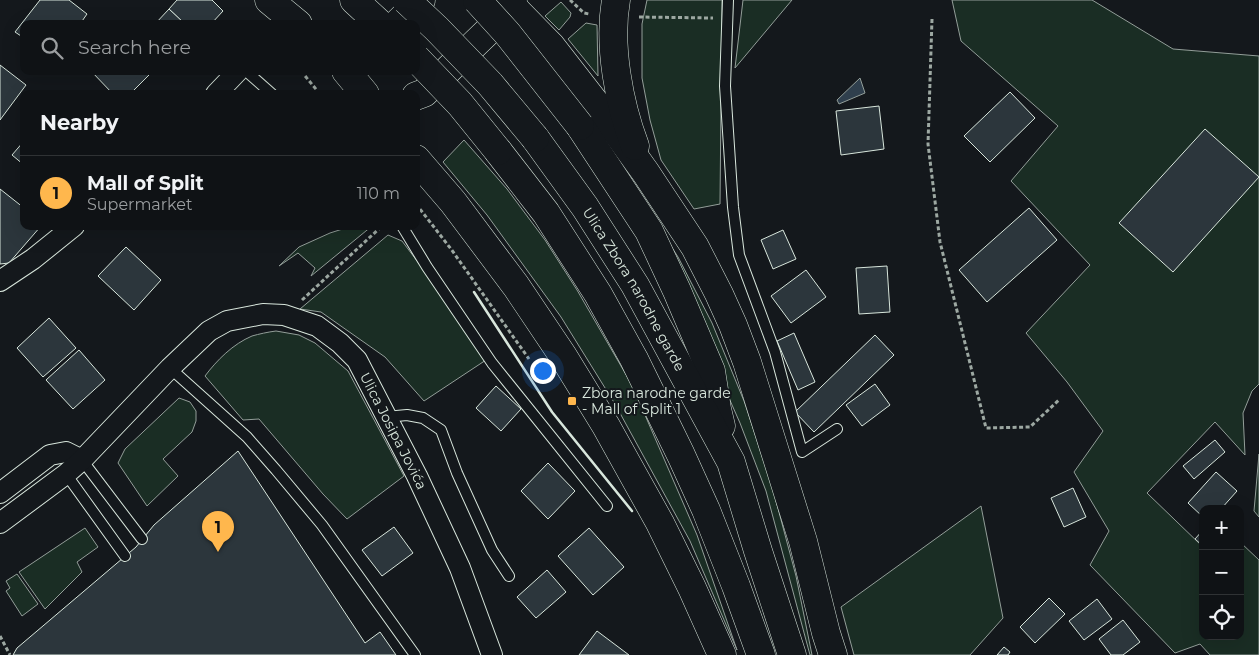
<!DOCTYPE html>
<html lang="en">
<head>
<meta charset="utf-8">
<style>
	:root { --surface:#0f1215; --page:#1d2022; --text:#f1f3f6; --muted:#9b9ea0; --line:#2f3234; --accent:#ffb74d }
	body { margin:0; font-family:Montserrat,sans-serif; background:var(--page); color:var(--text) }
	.controls { position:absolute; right:15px; bottom:15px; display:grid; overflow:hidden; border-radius:10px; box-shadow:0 5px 20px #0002 }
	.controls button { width:45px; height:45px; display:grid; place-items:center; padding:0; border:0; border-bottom:1px solid var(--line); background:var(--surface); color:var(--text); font:25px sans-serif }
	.you { position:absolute; left:542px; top:370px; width:18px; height:18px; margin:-12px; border:4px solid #fff; border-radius:50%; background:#1a73e8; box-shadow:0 0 0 8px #1a73e833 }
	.badge { display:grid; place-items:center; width:32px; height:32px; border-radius:50%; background:var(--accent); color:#111; font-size:16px; font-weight:700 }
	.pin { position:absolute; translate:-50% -41px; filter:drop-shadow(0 1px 2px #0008) }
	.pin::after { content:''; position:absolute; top:26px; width:18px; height:15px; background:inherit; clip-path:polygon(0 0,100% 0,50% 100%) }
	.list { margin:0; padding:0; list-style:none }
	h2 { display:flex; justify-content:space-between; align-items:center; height:65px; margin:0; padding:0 20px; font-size:21px }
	h2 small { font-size:16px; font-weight:400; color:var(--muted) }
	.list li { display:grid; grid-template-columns:32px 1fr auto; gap:15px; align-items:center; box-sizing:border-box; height:75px; padding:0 20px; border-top:1px solid var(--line) }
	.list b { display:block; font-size:19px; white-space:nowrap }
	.list p { margin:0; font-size:16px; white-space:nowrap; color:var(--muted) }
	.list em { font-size:16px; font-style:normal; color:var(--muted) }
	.icon { flex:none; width:28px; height:28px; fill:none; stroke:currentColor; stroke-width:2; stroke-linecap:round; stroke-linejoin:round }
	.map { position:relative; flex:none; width:1259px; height:655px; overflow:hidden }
	.search { position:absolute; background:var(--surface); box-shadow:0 5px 20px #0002; left:20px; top:20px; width:400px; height:55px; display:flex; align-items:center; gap:12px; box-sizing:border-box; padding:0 18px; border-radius:10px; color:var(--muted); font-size:19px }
	.panel { position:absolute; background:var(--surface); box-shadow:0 5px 20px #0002; left:20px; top:90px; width:400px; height:140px; border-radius:10px }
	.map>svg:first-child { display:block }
</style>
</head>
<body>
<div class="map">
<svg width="1259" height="655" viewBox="0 0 1259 655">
	<rect width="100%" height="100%" fill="#14181c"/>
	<g fill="#1a2d24" stroke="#939e99">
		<path d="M647,0H722L720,204L694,209L661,160L650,120L642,78V24Z"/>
		<path d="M743,0H792L735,68Z"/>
		<path d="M952,0H1092L1173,49L1259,56V384L1252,391L1243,413L1245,455L1215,422L1147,493L1203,547V636H1240V542L1259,560V655H1210L1200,644L1175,653L1090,565L1109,531L1074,472L1103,431L1067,382L1026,333L1090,265L1011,181L1058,126L961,41Z"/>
		<path d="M561,2L571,13L570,17L559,30L545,16Z"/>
		<path d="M586,23L597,25L598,76L568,39Z"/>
		<path d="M464,140L507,189L545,240L577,290L632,385L697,535L737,650L690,541L615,404L561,317L487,215L443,162Z"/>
		<path d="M631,183L678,257L712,323L744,401L772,486L796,576L812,655H810L766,491L740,423L702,337Z"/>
		<path d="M352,226H372L311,276L315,268L298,253L279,266L299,247L330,233Z"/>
		<path d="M388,235L402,241L442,294L486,360L424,401L385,357L321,312L300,309Z"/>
		<path d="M276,331L299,335L315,343L348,371L404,476L347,519L323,494L259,419L243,420L205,376C217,360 233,344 252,336C259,334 268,332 276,331Z"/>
		<path d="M179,398L190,402L196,411V421L192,432L163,459L178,476L147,506L118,463L125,449Z"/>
		<path d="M1259,454V517L1254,511Z"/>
		<path d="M981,506L1003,618L970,655H854L841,607Z"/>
		<path d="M85,528L98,547L77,562L82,572L45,609L19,572Z"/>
		<path d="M17,574L38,604L22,616L6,591L10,588L6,581Z"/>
	</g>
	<path fill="#2f3f4d" stroke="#939e99" d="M860,78L865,93L839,104L837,100Z"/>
	<g fill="#2c363c" stroke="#d8e6dc">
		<path d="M40,0H69L87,14L80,24H24V38L15,32Z"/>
		<path d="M177,0H212L223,11L211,24H185L169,9Z"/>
		<path d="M169,9L185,24H155Z"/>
		<path d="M0,65L26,85L0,120Z"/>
		<path d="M91,71H153L130,94H113Z"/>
		<path d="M1010,92L1035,118L990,162L964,136Z"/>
		<path d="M879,106L884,149L841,155L836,111Z"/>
		<path d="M1205,129L1259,177L1173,272L1119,223Z"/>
		<path d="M24,141V165L12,155Z"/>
		<path d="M0,189L24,208V226H41L9,263L0,264Z"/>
		<path d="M1029,208L1057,240L987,302L959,270Z"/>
		<path d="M783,230L796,259L773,269L761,240Z"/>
		<path d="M126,247L161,280L134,310L98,276Z"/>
		<path d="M887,266L890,312L859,314L856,268Z"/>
		<path d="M806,270L826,297L791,323L771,296Z"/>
		<path d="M49,318L76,348L43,377L17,348Z"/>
		<path d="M794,333L815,382L798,390L777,341Z"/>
		<path d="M875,335L894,355L814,432L795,412Z"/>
		<path d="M79,350L105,380L73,409L46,380Z"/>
		<path d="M875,384L890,405L862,426L846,405Z"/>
		<path d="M496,386L521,409L501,431L476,408Z"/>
		<path d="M1215,440L1225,452L1194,479L1183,466Z"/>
		<path d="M238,451L365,643L380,632L396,655H13L17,648L136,547L154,525Z"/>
		<path d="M548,463L575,491L548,519L521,491Z"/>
		<path d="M1216,472L1237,491L1221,509H1203V517L1188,503Z"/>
		<path d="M1073,488L1086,517L1064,527L1051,498Z"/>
		<path d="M394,527L413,553L382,576L362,550Z"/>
		<path d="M589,528L624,567L593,595L558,556Z"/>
		<path d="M1203,530V546L1195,539Z"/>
		<path d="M547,570L566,592L536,618L517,597Z"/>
		<path d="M1049,598L1065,614L1035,643L1020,627Z"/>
		<path d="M1097,599L1112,619L1084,640L1069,621Z"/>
		<path d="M1123,620L1140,642L1123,655H1111L1099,639Z"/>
		<path d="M597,631L629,655H579Z"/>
		<path d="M1004,647L1010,652L1008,655H997Z"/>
	</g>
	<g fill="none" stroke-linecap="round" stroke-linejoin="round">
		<defs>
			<g id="lane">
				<path d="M728,0L725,86L733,207L739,255L775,352L802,452L837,429"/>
				<path d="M246,71L272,94"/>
				<path d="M402,226L427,267L492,363L607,506"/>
				<path d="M170,368L247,437L276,470L322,525L415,655"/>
				<path d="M386,417L407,415L423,418L441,430L457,473L492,550L509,576"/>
				<path d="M82,460L142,539"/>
				<path d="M66,474L125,556"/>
			</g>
			<g id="street">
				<path d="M216,94L238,71"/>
				<path d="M0,281L33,259L74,226"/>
				<path d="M0,493L50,455L66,452L82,460"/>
				<path id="s1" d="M0,523L66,474L82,460L170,368L209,331L227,321L263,314L284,315L317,326L340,343L357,360L417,476L460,568L492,655"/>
			</g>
			<g id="primary">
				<path d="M397,24L421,0"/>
				<path d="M416,96L424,93L514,6"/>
			</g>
			<g id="highway">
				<path d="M269,0L298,24"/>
				<path d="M354,0L380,24"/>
				<path d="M506,0L551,46L603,113L646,173L695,247L719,294L733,325L747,362L803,541L826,633L833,655"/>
				<path d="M616,0C608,45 619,104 635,146"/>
				<path d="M346,71L365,94"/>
				<path d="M580,126L649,231L677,291L711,371L717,409L721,426"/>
				<path id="s2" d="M535,138L585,207L635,285L731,462L758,551L792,655"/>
				<path d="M498,151L546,213L598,294L634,359L681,455L706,510L736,586L761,655"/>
				<path d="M416,159L453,202L516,286L563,356L606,426L660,523L692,588L722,655"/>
			</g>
		</defs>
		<use href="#lane" stroke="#d8e6dc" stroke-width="12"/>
		<use href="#street" stroke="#d8e6dc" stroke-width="22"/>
		<use href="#primary" stroke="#d8e6dc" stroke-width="29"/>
		<use href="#highway" stroke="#d8e6dc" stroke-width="29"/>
		<g stroke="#9da8a2" stroke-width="3" stroke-dasharray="4 2.5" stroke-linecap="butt">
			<path d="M570,0L584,13L589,14"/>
			<path d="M639,17L713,18"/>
			<path d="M932,19L928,144L940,242L986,428L1030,427L1060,399"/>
			<path d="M301,71L320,94"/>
			<path d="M416,204L451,249L529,359"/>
			<path d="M302,300L382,226"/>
			<path d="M0,636L10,655"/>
		</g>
		<use href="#lane" stroke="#14181c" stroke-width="10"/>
		<use href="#street" stroke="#14181c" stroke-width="20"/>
		<use href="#primary" stroke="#14181c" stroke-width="28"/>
		<use href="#highway" stroke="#14181c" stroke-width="28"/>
		<defs>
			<g id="highway-bridge">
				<path d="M406,0L437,29L490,84L535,138"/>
				<path d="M477,0L507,33L580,126"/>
				<path d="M416,58L460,104L498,151"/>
			</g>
		</defs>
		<use href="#highway-bridge" stroke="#d8e6dc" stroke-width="29" stroke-linecap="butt"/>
		<use href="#highway-bridge" stroke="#14181c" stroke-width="28"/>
		<path stroke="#d8e6dc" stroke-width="2.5" d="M474,292L552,412L632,511"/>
	</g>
	<rect fill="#ffb74d" stroke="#14181c" stroke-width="2" x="567" y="396" width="10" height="10" rx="2.5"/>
	<g text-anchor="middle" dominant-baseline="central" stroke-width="4" stroke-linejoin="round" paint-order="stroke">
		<g font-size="14" fill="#d8e6dc" stroke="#14181c">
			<text stroke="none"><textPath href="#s2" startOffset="181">Ulica Zbora narodne garde</textPath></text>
			<text stroke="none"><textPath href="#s1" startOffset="530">Ulica Josipa Jovića</textPath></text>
		</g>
		<g font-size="14" fill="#d8e6dc" stroke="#14181c" text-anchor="start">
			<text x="582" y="393">Zbora narodne garde<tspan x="582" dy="16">- Mall of Split 1</tspan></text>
		</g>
	</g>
</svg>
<div class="controls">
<button>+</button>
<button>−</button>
<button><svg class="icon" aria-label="locate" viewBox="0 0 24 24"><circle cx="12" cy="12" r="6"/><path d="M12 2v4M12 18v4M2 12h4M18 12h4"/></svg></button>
</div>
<div class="you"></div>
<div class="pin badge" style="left:218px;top:552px">1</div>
<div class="search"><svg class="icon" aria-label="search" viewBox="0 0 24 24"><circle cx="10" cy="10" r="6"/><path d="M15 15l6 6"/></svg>Search here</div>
<section class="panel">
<h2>Nearby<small></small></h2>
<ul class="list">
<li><span class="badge">1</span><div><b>Mall of Split</b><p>Supermarket</p></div><em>110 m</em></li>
</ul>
</section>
</div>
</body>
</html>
